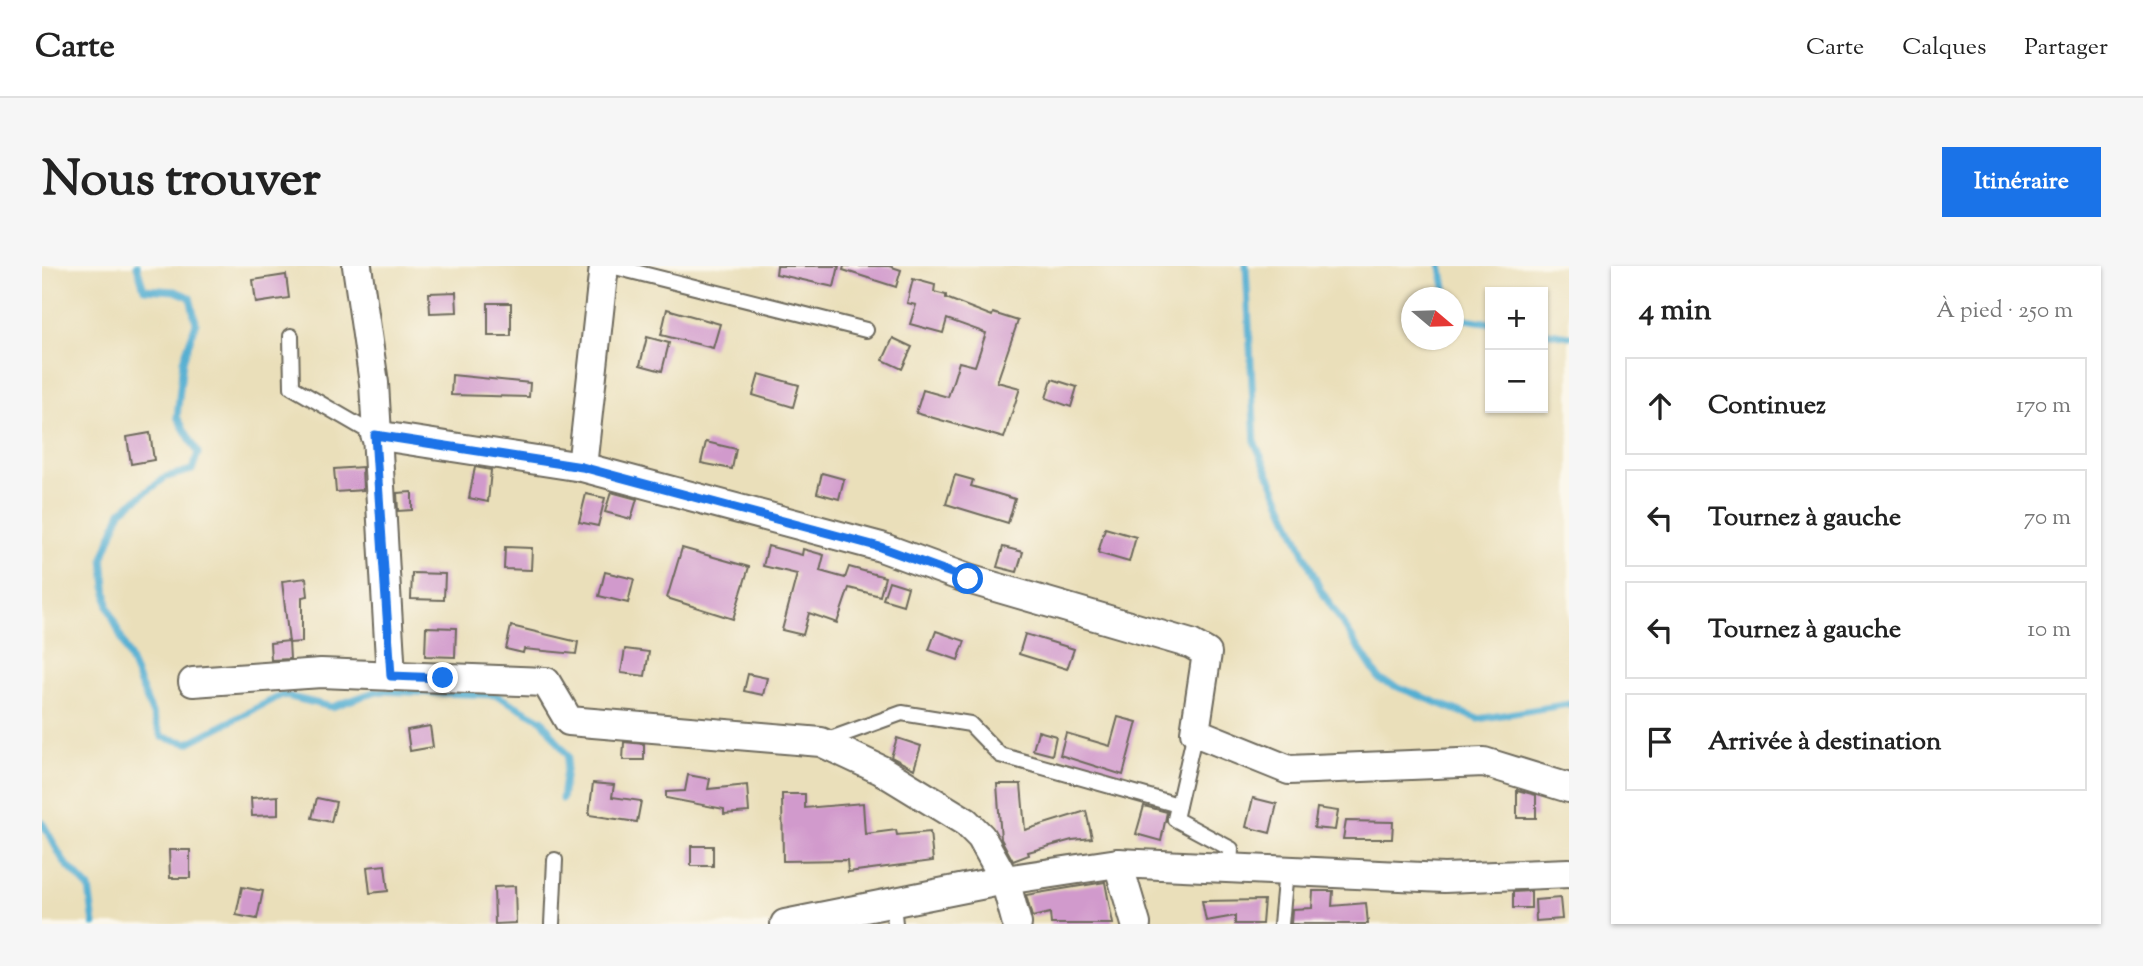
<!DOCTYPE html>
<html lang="fr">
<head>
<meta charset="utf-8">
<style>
	:root { --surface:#fff; --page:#f6f6f6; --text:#222; --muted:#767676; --line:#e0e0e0; --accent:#1a73e8 }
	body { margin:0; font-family:"Sorts Mill Goudy",serif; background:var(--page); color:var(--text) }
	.controls { position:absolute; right:21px; top:21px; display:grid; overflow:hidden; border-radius:0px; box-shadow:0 2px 5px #0004 }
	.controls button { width:63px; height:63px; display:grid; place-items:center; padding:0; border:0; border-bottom:2px solid var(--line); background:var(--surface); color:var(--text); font:35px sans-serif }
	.compass { position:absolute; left:1359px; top:21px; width:63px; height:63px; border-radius:50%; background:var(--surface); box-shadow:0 2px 5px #0004; rotate:109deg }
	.stop { position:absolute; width:21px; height:21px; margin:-16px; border:5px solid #1a73e8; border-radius:50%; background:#fff }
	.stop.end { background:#1a73e8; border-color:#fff; box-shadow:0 2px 7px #0008 }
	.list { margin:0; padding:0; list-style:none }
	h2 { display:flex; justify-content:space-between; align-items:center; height:91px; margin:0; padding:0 28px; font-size:30px }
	h2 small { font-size:23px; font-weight:400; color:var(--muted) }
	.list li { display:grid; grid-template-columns:46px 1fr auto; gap:21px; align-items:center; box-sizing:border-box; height:98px; margin:0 14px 14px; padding:0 14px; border:2px solid var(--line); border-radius:0px }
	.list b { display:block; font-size:26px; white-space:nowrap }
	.list em { font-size:23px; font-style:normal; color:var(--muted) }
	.icon { flex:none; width:38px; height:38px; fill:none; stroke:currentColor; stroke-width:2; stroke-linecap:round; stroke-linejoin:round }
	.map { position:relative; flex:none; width:1527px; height:658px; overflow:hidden; border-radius:0px }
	header { display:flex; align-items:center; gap:42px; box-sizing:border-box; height:98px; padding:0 35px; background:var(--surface); border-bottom:2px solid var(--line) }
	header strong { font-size:33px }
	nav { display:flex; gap:38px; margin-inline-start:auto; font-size:24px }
	.intro { display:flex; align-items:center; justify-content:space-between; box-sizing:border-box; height:168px; padding:0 42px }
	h1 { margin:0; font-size:49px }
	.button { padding:18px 32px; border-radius:0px; background:var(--accent); color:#fff; font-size:24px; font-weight:700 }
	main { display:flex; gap:42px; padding:0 42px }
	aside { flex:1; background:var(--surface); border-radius:0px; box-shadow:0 2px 5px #0004 }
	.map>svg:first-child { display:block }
</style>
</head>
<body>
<header>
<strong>Carte</strong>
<nav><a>Carte</a><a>Calques</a><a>Partager</a></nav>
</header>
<div class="intro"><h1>Nous trouver</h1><a class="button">Itinéraire</a></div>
<main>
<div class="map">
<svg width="1527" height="658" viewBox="0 0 1527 658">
	<rect width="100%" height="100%" fill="#fbf7ec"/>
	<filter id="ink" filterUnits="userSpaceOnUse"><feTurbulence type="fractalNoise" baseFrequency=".0143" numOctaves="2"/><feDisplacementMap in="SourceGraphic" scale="14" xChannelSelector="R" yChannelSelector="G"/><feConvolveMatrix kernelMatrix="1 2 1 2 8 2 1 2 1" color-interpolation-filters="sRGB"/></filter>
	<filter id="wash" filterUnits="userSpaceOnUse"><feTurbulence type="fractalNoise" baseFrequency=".00686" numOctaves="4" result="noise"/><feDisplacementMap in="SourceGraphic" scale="28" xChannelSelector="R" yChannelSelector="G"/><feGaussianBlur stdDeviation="1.57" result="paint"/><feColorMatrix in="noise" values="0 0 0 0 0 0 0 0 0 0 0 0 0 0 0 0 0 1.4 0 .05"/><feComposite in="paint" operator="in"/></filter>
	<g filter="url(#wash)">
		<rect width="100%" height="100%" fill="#eadfba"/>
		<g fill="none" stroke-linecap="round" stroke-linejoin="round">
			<g stroke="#55afd2" stroke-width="7">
				<path d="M95,0L102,23L133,25L148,31L154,57L141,95L135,151L156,187L150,204L124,211L79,245L61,292L66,340L120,471L146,477L240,429L290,441L335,425L454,429L500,454L526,490L520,533"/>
				<path d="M1204,0L1213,177L1278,323L1338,414L1436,453L1527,438"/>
				<path d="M1399,0L1405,32"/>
				<path d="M1412,51L1448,57"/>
				<path d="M1501,66L1527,70"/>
				<path d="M0,556L22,596L47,622L52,658"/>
			</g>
		</g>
		<g id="blocks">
			<g fill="#d19acc">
				<path d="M735,0H797L792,21L734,8Z"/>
				<path d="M802,0H847L859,4L854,21L801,4Z"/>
				<path d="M244,9L247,32L214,37L211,14Z"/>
				<path d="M871,13L893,19L892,26L904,29V32L950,50L951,47L976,55L955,116L978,122L962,172L874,147L881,124L906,131L917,96L933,100L944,67L905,53L901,67L868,58L874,39L865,37Z"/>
				<path d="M414,26L415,46L388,47L387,27Z"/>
				<rect x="446" y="37" width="23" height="33"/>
				<path d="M625,43L678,58L671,82L619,69Z"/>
				<path d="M605,71L627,77L620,105L598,99Z"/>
				<path d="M851,72L870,81L860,103L841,94Z"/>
				<path d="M717,108L757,119L751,141L711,129Z"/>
				<path d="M410,109L488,117L487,131L409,129Z"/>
				<path d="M1010,113L1035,121L1029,141L1004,132Z"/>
				<path d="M108,167L112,194L89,198L85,171Z"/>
				<path d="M664,176L694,183L690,203L659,197Z"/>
				<path d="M320,201L321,224L294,226L292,203Z"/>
				<path d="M433,201L449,204L446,236L427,232Z"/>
				<path d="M780,207L802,213L797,233L775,227Z"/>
				<path d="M913,209L931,214L929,220L973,233L966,257L904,238Z"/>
				<path d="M370,226V244L356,245L355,227Z"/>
				<path d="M569,226L595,233L589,253L563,246Z"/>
				<path d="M544,228L563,232L556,260L537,256Z"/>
				<path d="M1063,262L1094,271L1087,296L1056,287Z"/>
				<path d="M726,280L760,289L761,283L782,289L778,305L803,312L807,301L843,311L838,330L807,322L795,357L767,347L761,369L740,364L755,308L721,300Z"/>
				<path d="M463,281L490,282L489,304L462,303Z"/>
				<path d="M961,281L981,286L975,306L955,301Z"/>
				<path d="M640,282L707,301L691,353L625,332Z"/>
				<path d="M563,306L592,313L586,337L557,330Z"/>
				<path d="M370,307L403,308L402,334L369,333Z"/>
				<path d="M264,312L266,330L260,331V376L247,377L240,315Z"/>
				<path d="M847,315L866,321L861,339L841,333Z"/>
				<path d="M469,360L536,376L534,388L482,383L481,387L464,383Z"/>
				<path d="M384,361L414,362L413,391L383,390Z"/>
				<path d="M894,365L923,375L916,394L887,384Z"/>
				<path d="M983,368L1032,383L1025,403L977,388Z"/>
				<path d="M247,375L248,393L229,394L228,377Z"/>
				<path d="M583,383L607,386L603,410L579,407Z"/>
				<path d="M706,408L725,412L721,429L702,425Z"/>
				<path d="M1076,451L1095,456L1081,509L1018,489L1024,467L1068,480Z"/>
				<path d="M388,460L391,481L368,485L365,464Z"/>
				<path d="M996,465L1014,470L1010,489L991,484Z"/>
				<path d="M855,472L879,480L872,503L849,491Z"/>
				<path d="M582,476L602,478V494H581Z"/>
				<path d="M646,509L668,513L666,523L705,519L707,546L682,548V543L624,532V526L643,525Z"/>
				<path d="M551,517L572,519L570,531L599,535L595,556L547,549Z"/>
				<path d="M955,518H979L983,564L1044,545L1050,572L1030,574L986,586L987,589L971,595L959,573Z"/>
				<path d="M1475,524L1494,529V552H1475Z"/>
				<path d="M740,528H763V542L821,537L823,568L854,564L855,569L888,566L891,595L806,606L805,594L741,595Z"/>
				<path d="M236,530V549L210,550L209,532Z"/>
				<path d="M275,532L294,536L289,556L270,552Z"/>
				<path d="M1211,532L1235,538L1228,567L1204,561Z"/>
				<path d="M1102,540L1125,546L1119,575L1094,568Z"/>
				<path d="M1275,542L1296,545L1293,564L1272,562Z"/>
				<path d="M1304,555L1351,556L1350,573H1301Z"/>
				<rect x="649" y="580" width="22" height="20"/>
				<path d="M127,584H148V612H128Z"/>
				<path d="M343,599L346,625L328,627L325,601Z"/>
				<path d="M1063,616L1071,658H1009L1008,647L990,651L984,629Z"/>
				<path d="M473,620L474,657L453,658L452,621Z"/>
				<path d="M200,621L221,625L215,653L194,649Z"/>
				<path d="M1271,625H1291L1290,640L1324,637L1326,658H1249L1250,643L1270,642Z"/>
				<path d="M1489,625V642H1471V626Z"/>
				<path d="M1518,632L1520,653L1494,655L1493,634Z"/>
				<path d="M1222,634L1220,658H1193V650L1164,655L1160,635Z"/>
			</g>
		</g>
	</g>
	<g filter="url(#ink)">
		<use href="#blocks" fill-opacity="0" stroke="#6e6a5d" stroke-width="2"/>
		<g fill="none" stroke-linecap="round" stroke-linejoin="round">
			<defs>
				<g id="service">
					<path d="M569,0L824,64"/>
					<path d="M249,70L250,121L333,169"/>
					<path d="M1153,466L1133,553L1189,583L1188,603"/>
					<path d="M780,476L860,447L928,458L958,489L1136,539"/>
					<path d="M851,637L853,658"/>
					<path d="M510,658L513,594"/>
					<path d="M1239,658L1244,605"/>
				</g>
				<g id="minor">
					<path d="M315,0L332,117L349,410"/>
					<path d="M333,169L540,201L839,281L926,313L1149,378L1165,387L1153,466L1247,504L1442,496L1527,522"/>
					<path d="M540,201L562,0"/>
					<path d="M151,416L279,407L504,416L527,455L779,476L839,504L924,556L939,571L963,614L975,658"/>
					<path d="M1076,597L1094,658"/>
					<path d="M743,658L963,614L1076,597L1402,612L1527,607"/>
				</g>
			</defs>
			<use href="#service" stroke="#6e6a5d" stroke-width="18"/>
			<use href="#minor" stroke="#6e6a5d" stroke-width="32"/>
			<use href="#service" stroke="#fff" stroke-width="14"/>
			<use href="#minor" stroke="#fff" stroke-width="28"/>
		</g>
	</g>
	<g fill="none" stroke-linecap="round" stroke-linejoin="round" filter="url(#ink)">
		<path stroke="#1a73e8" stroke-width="9" d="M401,412L349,410L333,169L540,201L838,281L926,313"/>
	</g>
</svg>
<div class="controls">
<button>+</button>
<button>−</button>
</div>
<svg class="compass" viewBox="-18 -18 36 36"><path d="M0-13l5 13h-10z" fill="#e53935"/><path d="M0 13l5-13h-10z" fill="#767676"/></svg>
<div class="stop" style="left:926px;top:313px"></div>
<div class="stop end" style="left:401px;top:412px"></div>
</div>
<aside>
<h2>4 min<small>À pied · 250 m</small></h2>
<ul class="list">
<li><svg class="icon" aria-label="ahead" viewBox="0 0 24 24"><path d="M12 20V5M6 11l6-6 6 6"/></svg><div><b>Continuez</b></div><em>170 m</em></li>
<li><svg class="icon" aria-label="left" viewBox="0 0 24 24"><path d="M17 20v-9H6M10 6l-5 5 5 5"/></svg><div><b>Tournez à gauche</b></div><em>70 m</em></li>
<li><svg class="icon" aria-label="left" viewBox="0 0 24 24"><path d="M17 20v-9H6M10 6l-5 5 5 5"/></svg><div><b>Tournez à gauche</b></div><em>10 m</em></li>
<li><svg class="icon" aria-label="arrive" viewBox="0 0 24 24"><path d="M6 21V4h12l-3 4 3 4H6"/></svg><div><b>Arrivée à destination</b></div></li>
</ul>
</aside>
</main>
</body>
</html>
